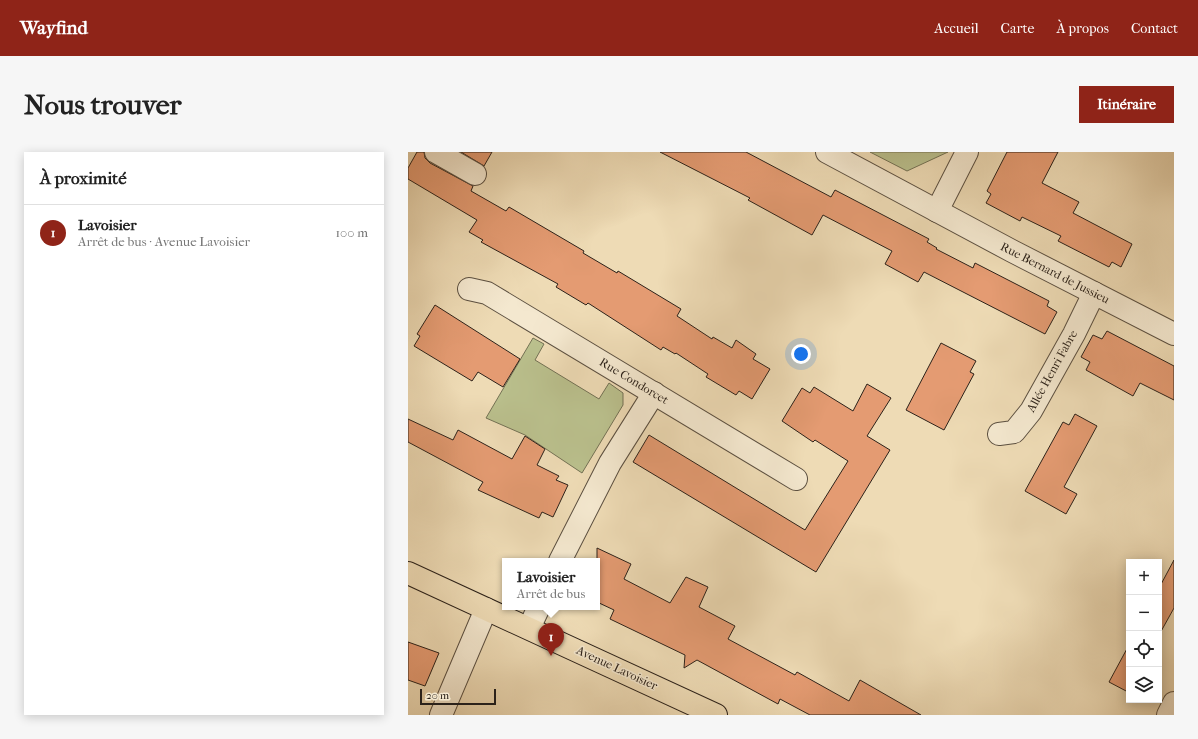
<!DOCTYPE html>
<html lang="fr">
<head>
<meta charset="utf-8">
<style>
	:root { --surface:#fff; --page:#f6f6f6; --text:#222; --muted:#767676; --line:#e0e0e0; --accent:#8f2418 }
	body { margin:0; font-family:"IM FELL French Canon",serif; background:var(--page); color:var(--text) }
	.controls { position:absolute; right:12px; bottom:12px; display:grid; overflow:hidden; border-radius:0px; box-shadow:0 2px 10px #0003 }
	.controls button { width:36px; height:36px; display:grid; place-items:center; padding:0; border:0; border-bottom:1px solid var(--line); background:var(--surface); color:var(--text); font:20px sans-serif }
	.scale { position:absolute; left:12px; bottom:10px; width:76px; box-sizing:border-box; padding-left:4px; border:2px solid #2c221a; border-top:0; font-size:11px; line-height:14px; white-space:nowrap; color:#2c221a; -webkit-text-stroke:3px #f4e8cf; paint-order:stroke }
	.you { position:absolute; left:393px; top:202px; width:14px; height:14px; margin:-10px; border:3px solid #fff; border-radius:50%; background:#1a73e8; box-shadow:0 0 0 6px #1a73e833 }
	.badge { display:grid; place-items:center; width:26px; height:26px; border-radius:50%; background:var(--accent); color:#fff; font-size:13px; font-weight:700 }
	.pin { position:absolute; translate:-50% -33px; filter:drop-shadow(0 1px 2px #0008) }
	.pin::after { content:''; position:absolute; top:21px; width:14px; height:12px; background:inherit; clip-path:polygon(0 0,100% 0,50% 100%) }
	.popup { position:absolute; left:94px; top:406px; width:98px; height:52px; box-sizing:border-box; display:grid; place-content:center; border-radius:0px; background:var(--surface); filter:drop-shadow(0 1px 3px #0005); font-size:13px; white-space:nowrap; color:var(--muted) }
	.popup b { font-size:15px; color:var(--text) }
	.popup::after { content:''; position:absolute; left:50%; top:100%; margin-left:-8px; border:8px solid transparent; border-top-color:var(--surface) }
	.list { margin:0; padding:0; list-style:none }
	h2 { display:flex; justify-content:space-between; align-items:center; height:52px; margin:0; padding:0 16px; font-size:17px }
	h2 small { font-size:13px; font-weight:400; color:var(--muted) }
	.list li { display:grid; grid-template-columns:26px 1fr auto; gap:12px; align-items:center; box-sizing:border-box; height:56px; padding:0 16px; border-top:1px solid var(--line) }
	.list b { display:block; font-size:15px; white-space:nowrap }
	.list p { margin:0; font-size:13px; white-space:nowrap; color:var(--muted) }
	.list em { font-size:13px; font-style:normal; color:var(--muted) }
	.icon { flex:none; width:22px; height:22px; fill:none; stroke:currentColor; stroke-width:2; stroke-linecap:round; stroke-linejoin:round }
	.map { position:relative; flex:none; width:766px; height:563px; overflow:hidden; border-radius:0px }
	header { display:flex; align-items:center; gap:24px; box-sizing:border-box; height:56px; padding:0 20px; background:var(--accent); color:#fff }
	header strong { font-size:19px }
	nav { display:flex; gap:22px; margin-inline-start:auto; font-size:14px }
	.intro { display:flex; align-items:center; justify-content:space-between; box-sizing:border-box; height:96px; padding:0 24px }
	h1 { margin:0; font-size:28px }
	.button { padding:10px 18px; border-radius:0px; background:var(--accent); color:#fff; font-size:14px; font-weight:700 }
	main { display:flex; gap:24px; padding:0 24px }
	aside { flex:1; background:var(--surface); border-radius:0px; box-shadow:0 2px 10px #0003 }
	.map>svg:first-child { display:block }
</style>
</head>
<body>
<header>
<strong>Wayfind</strong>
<nav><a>Accueil</a><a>Carte</a><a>À propos</a><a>Contact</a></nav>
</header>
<div class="intro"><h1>Nous trouver</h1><a class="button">Itinéraire</a></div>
<main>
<aside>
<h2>À proximité<small></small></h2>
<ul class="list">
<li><span class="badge">1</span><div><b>Lavoisier</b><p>Arrêt de bus · Avenue Lavoisier</p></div><em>100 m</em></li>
</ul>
</aside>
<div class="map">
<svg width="766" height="563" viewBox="0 0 766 563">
	<rect width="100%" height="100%" fill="#eedbb5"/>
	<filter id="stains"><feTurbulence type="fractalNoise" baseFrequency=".005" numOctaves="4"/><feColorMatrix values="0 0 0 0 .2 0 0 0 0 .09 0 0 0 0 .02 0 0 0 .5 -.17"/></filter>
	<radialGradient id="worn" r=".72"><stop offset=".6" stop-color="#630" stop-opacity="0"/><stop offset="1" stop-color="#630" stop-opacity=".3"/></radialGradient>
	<g fill="#bac08d" stroke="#737154">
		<path d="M462,0H540L499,19Z"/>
		<path d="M125,186L136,192L127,208L191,247L201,231L215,241V253L174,321L117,283L78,266Z"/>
	</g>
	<g fill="#e49b72" stroke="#2c221a">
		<path d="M9,0H16L17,6L22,11L65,34L63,39L98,59L101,55L176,99L175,101L209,121L210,119L273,157L269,164L304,187L305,185L324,196L328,188L348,202L345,207L362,217L344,247L331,239L328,243L298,225L300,222L268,201L267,202L255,195L253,198L180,151L178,153L148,135L150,132L73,90L75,88L61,80L69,68L0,27V16Z"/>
		<path d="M53,0H84L76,14Z"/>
		<path d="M252,0H338L423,45L427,38L521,87L519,90L529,96L528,97L565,116L567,111L641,149L639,154L649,160L637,182L516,120L510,130L477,112L484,99L415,63L404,83L340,48L342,46Z"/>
		<path d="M599,0H650L634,31L671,50L665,61L724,92L713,115L704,110L701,115L650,89L653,84L614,65L612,69L578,51L583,42L579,39Z"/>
		<path d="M27,153L112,207L95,235L70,220L64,229L6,194L12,184L9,182Z"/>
		<path d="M699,179L766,214V248L732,231L725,244L678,218L682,210L673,205L685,183L694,187Z"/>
		<path d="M533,191L568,209L562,220L566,222L536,278L498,258Z"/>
		<path d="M459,232L483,246L459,284L482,298L408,420L225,310L241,283L397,378L440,309L407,288L405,290L374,269L394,236L402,241L406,235L445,259Z"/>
		<path d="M667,262L689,274L656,335L669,342L658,362L617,339L655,270L661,273Z"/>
		<path d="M0,267L45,288L50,278L104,307L117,284L137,297L129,313L151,324L148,328L160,333L145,365L134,360L131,366L70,338L75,330L0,290Z"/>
		<path d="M189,396L223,412L216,427L262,451L278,425L300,435L291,455L327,474L320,487L387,523L389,520L441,549L452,528L513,563H402L372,547L370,552L289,508L276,516L277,503L202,467L206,458L189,450Z"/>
		<path d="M766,408V456L751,483V436Z"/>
		<path d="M0,490L31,501L17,534L0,528Z"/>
		<path d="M721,493V538L720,540L701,530Z"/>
	</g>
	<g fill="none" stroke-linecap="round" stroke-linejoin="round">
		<defs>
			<g id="minor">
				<path d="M28,0L67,22"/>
				<path d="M419,0L604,99L766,182"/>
				<path d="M529,59L559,0"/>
				<path d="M61,137L79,141L388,327"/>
				<path d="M591,282L606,280L623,259L666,182L686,141"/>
				<path d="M152,409L202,311L246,241"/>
				<path d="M121,476L131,455"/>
				<path d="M33,563L78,457"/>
				<path d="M760,563L766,551"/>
			</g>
			<path id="major" d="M0,421L308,563"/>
		</defs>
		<use href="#minor" stroke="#5c5041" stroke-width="24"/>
		<use href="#major" stroke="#2c221a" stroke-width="24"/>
		<use href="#minor" stroke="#f4e8cf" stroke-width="22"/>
		<use href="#major" stroke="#eedbb5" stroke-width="22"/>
	</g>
	<g text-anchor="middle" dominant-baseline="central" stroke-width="3" stroke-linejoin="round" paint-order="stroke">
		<g font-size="12" fill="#2c221a" stroke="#f4e8cf">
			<text transform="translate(647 121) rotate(27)">Rue Bernard de Jussieu</text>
			<text transform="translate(644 219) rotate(-61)">Allée Henri Fabre</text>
			<text transform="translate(226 229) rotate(31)">Rue Condorcet</text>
			<text transform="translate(209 516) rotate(25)">Avenue Lavoisier</text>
		</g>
	</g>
	<rect width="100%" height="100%" filter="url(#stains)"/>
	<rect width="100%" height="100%" fill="url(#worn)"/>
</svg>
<div class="controls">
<button>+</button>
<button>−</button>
<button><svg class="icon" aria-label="locate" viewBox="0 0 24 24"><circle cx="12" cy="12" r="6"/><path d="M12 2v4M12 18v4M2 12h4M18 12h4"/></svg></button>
<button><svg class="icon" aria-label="layers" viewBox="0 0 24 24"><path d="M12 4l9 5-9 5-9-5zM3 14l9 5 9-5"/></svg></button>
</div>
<div class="scale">20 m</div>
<div class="you"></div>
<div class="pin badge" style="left:143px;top:504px">1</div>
<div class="popup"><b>Lavoisier</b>Arrêt de bus</div>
</div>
</main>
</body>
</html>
